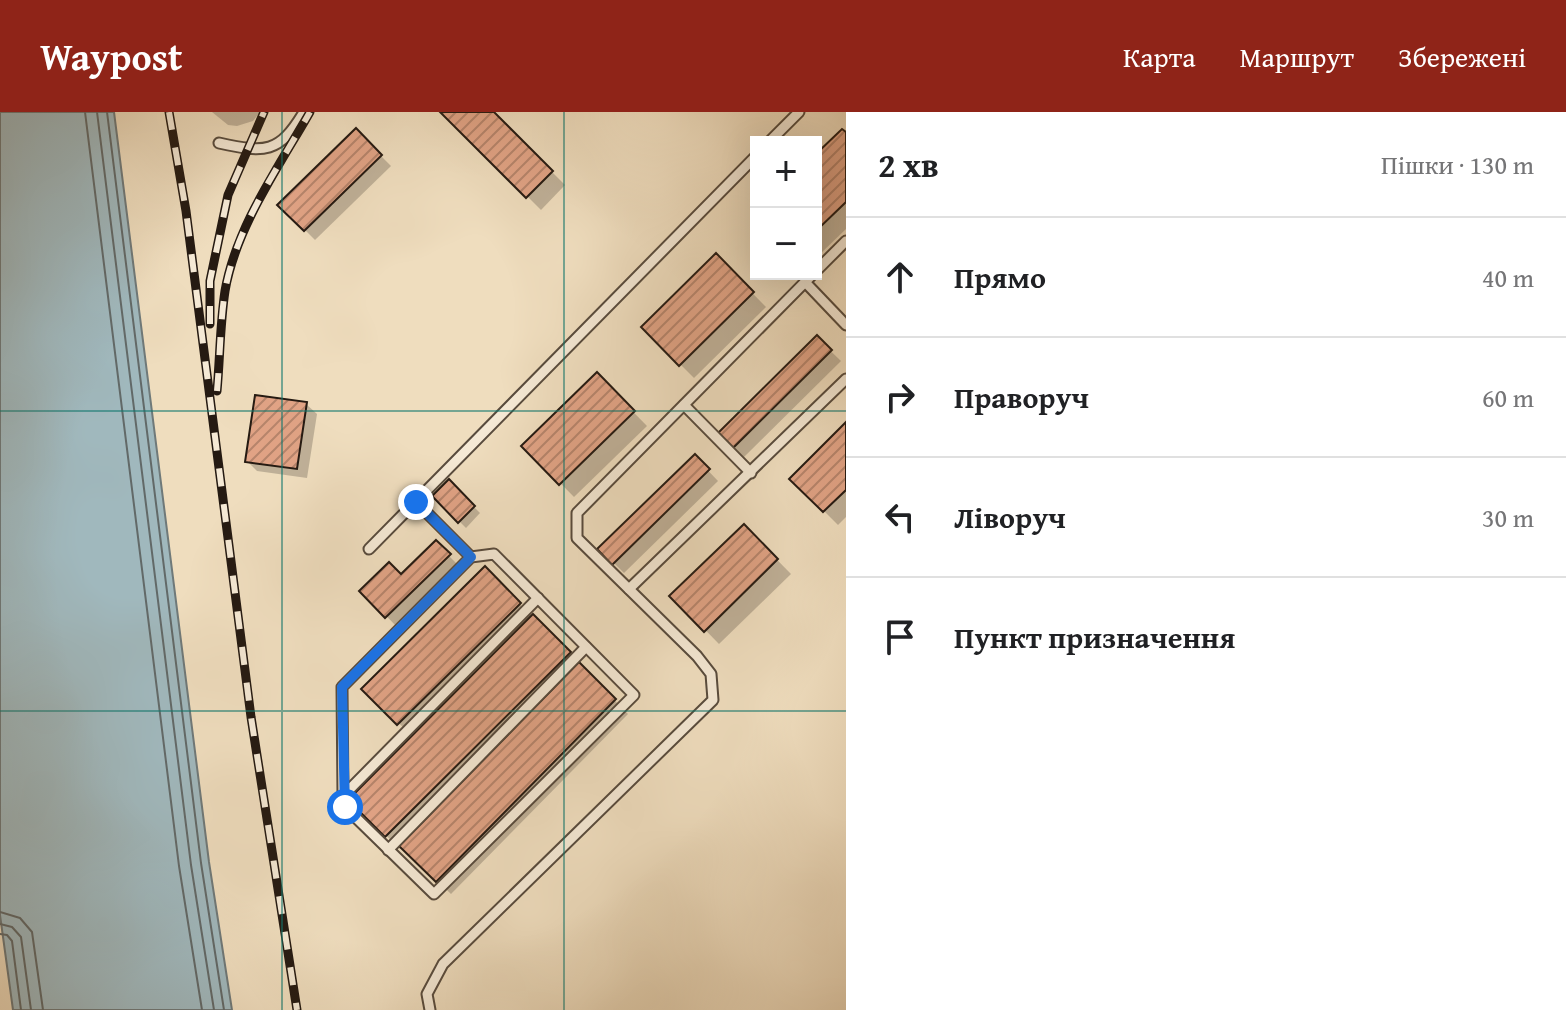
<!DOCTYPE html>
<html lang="uk">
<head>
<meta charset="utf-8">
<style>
	:root { --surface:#fff; --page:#f6f6f6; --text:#202124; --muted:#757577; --line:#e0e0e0; --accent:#8f2418 }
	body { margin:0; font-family:"Gentium Book Plus",serif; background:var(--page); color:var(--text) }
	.controls { position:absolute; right:24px; top:24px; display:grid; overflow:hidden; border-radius:0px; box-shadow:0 8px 32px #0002 }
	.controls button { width:72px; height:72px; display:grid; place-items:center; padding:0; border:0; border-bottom:2px solid var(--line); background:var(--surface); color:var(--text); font:40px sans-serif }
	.stop { position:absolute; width:24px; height:24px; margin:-18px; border:6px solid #1a73e8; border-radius:50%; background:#fff }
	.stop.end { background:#1a73e8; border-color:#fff; box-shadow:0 2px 8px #0008 }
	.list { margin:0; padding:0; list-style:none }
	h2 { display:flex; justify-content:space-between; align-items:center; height:104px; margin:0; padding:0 32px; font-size:34px }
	h2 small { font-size:26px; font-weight:400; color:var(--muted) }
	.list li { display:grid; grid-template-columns:52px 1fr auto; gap:24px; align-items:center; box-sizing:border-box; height:120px; padding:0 32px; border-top:2px solid var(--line) }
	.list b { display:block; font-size:30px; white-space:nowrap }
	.list em { font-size:26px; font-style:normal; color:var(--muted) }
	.icon { flex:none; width:44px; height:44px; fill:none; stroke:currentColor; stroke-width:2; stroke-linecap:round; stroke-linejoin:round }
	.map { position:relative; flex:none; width:846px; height:898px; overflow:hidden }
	header { display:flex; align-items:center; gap:48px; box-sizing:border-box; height:112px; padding:0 40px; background:var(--accent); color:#fff }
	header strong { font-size:38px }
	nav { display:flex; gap:44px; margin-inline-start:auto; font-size:28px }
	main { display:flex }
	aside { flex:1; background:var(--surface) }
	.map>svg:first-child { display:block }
</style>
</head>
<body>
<header>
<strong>Waypost</strong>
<nav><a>Карта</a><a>Маршрут</a><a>Збережені</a></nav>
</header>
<main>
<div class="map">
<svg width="846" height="898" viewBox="0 0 846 898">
	<defs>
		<pattern id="building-hatch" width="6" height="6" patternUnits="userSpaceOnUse" patternTransform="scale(2)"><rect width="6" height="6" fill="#e1a385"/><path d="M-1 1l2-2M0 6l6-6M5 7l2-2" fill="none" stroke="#b6846b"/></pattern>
	</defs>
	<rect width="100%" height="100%" fill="#efddbe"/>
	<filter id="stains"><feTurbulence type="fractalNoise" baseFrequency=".0025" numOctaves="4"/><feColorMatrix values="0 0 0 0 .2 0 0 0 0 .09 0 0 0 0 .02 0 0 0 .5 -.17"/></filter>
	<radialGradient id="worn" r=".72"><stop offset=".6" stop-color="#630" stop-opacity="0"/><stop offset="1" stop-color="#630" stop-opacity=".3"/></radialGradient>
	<path fill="#a0b8bd" stroke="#6f7979" stroke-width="2" d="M0,0H114L209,750L232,898H13L0,803Z"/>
	<g fill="#0003">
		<path d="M212,0H260L253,9L237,14L228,13Z"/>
		<path d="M443,0H492L565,73L541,98Z"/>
		<path d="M356,19L391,54L315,128L280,93Z"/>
		<path d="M846,23V117L819,143L816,139V45Z"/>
		<path d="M716,144L766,195L694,266L644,216Z"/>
		<path d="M817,226L841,249L744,345L721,321Z"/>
		<path d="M597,263L647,314L574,385L524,334Z"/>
		<path d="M306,292L317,302L307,366L257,359L247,349Z"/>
		<path d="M846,313V405L838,413L792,367Z"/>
		<path d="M695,345L718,369L624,461L600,437Z"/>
		<path d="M449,370L480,401L466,416L434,384Z"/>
		<path d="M744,414L791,462L719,532L672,484Z"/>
		<path d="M436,431L459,454L397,515L362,479L401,465Z"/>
		<path d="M485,457L628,602L451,782L403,735L400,737L350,688L413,625L364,577Z"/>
	</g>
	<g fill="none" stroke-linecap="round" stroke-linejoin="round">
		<g stroke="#626968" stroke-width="2">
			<path d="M85,0L179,754L202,898"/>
			<path d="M97,0L191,753L214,898"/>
			<path d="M107,0L201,751L224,898"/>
			<path d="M0,800L20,806L32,820L43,898"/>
			<path d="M0,812L12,815L21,825L31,898"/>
			<path d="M0,822L7,823L12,829L21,898"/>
		</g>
	</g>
	<g fill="url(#building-hatch)" stroke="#251a12" stroke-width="2">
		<path d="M440,0H494L553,59L526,86Z"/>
		<path d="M356,16L382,43L304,119L277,93Z"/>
		<path d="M842,17L846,20V90L816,119V42Z"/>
		<path d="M716,141L754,180L679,254L641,215Z"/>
		<path d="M817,223L832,238L733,336L718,321Z"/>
		<path d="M597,260L635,299L559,373L521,334Z"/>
		<path d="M255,283L307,290L297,357L245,350Z"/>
		<path d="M846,310V378L823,400L789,367Z"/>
		<path d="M695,342L710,357L612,453L597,437Z"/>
		<path d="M449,367L475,394L458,411L432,384Z"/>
		<path d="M744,412L778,447L704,520L669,484Z"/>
		<path d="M436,428L451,442L385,506L359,479L389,450L401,462Z"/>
		<path d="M485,454L521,491L397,613L361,577Z"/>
		<path d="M533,502L571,540L385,725L348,688Z"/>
		<path d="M579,550L616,587L436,770L399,734Z"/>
	</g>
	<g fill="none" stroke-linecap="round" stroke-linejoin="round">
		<defs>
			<g id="lane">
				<path d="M769,30L799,0"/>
				<path d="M219,31C265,41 279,42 304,0"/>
				<path d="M816,159L846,129"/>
				<path d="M805,170L846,213"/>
				<path d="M684,293L751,361"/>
				<path d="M416,390L471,445L342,575L343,684L345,695L434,782L634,583L494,442L471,445"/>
				<path d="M369,437L756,44"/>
				<path d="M629,477L846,267"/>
				<path d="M343,684L538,486"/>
				<path d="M388,738L586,535"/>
				<path d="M430,898L427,882L443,852L713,588L711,562L697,544L577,426V401L813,162"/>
			</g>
		</defs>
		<use href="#lane" stroke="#584b3d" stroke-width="13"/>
		<use href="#lane" stroke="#f5e9d5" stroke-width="9"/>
		<defs>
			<g id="rail">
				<path d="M169,0L186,99L251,605L297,898"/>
				<path d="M210,212V169L228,83L264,0"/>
				<path d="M217,279C220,246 220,212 225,179C236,115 278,56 310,0"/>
			</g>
		</defs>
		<use href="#rail" stroke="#251a12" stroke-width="9"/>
		<use href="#rail" stroke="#f5e9d5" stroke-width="6" stroke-dasharray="18" stroke-linecap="butt"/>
	</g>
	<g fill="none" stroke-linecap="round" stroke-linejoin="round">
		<path stroke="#1a73e8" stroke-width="10" d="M345,695L342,575L471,445L416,390"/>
	</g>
	<path fill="none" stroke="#0f766e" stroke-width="2" stroke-opacity="0.55" d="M282,0V898M564,0V898M0,299H846M0,599H846"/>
	<rect width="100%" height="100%" filter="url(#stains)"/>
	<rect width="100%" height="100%" fill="url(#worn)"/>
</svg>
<div class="controls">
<button>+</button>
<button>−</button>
</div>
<div class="stop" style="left:345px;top:695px"></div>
<div class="stop end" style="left:416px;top:390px"></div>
</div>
<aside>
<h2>2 хв<small>Пішки · 130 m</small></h2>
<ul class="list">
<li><svg class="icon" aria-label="ahead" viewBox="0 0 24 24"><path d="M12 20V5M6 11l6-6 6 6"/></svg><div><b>Прямо</b></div><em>40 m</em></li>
<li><svg class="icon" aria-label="right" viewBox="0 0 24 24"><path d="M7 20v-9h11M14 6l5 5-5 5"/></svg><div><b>Праворуч</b></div><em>60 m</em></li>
<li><svg class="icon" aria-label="left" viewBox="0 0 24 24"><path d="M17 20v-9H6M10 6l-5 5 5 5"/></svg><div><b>Ліворуч</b></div><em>30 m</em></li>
<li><svg class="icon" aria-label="arrive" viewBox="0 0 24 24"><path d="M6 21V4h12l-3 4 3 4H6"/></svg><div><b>Пункт призначення</b></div></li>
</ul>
</aside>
</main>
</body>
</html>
